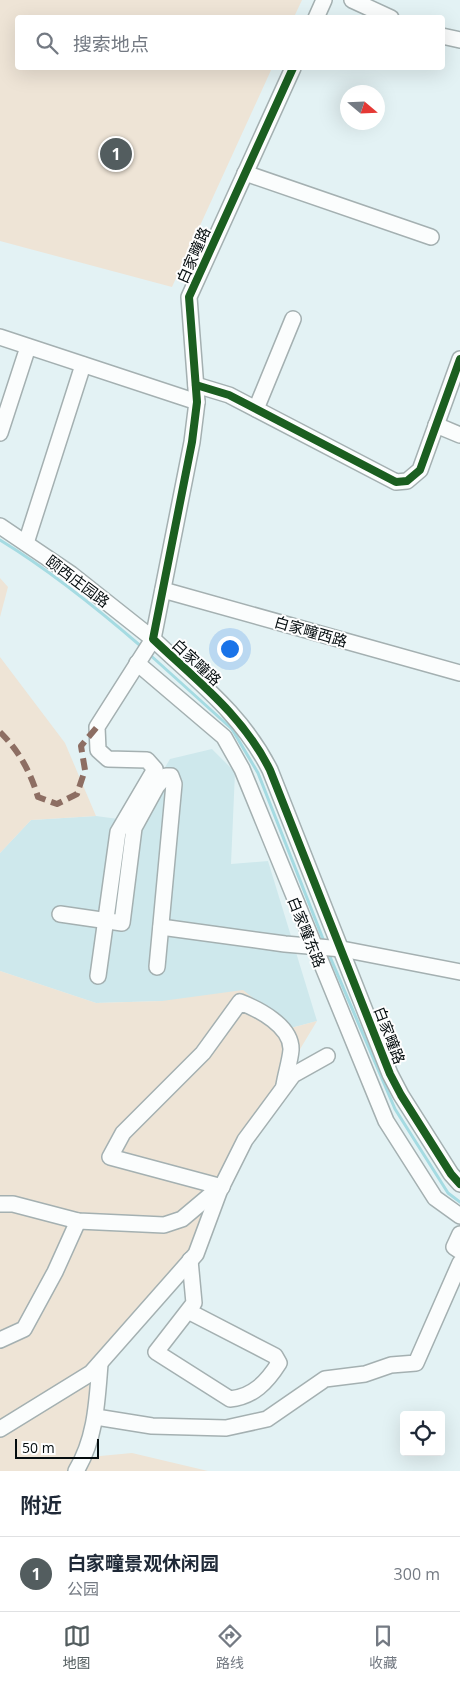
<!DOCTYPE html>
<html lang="zh">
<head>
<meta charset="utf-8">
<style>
	:root { --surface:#fff; --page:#f6f6f7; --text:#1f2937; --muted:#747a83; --line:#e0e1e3; --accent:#535d5f }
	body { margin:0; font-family:"Open Sans","Noto Sans SC",sans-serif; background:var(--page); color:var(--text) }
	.controls { position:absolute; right:15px; bottom:15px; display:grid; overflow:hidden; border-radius:5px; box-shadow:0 5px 20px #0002 }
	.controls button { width:45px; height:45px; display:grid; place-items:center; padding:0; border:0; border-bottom:1px solid var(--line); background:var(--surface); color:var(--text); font:25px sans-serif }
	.compass { position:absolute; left:340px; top:85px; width:45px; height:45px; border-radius:50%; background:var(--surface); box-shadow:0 5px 20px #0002; rotate:109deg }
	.scale { position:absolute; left:15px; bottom:12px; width:84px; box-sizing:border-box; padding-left:5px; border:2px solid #050d0f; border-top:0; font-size:14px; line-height:18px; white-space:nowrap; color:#050d0f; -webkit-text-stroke:4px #fefefe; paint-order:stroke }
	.you { position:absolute; left:229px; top:648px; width:18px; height:18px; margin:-12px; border:4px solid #fff; border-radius:50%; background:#1a73e8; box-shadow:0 0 0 8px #1a73e833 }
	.badge { display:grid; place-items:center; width:32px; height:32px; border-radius:50%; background:var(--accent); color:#fff; font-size:16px; font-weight:700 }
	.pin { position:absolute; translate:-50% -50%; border:2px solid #fff; box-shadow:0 1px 5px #0006 }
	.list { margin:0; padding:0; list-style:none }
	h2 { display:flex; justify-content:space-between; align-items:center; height:65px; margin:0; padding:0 20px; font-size:21px }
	h2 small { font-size:16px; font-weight:400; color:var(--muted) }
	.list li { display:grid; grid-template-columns:32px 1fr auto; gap:15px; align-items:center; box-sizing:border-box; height:75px; padding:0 20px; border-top:1px solid var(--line) }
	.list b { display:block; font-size:19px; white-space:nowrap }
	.list p { margin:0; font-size:16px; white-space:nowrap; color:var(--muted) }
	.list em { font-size:16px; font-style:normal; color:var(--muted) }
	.icon { flex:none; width:28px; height:28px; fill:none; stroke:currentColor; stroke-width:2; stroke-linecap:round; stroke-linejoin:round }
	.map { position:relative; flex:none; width:460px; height:1471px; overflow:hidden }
	.search { position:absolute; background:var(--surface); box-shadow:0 5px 20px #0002; left:15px; right:15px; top:15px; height:55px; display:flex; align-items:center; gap:12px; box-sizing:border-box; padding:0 18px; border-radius:5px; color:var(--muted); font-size:19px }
	.sheet { height:140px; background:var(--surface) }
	nav { display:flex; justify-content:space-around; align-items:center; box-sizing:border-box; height:70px; border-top:1px solid var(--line); background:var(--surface); font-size:14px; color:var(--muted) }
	nav a { display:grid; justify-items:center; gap:2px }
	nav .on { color:var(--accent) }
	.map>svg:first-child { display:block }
</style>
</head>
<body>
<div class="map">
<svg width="460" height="1471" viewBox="0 0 460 1471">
	<rect width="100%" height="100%" fill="#e3f2f4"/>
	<path fill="#cee8ec" d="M212,749L235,772L231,864L268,861L317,1021L291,1028L162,1001L96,1003L0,971V853L31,820L96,816L133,821L170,759Z"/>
	<g fill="#eee4d6">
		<path d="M0,0H302L294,17L18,18V68H272L172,287L0,241Z"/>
		<path d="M0,578L8,587L0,617Z"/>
		<path d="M0,657L65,743L96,816L31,820L0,853Z"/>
		<path d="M0,971L96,1003L162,1001L243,990L291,1028L317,1021L232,1162L202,1260L89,1386L100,1418L90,1457L132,1453L208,1471H0Z"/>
	</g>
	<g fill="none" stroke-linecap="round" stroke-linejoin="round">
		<g stroke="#a5dbe2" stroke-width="3">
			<path d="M0,540C51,571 98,609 143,648"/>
			<path d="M149,654L232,729L258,773L325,944"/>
			<path d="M328,952L395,1109L448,1193L460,1202"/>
		</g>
		<defs>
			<g id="minor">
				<path d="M352,0L391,18"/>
				<path d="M316,18L324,0"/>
				<path d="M442,36L460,40"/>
				<path d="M293,68L189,297L197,402L192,442L153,639C197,681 242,714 270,770L390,1074L401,1095L451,1174L460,1184"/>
				<path d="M245,173L431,237"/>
				<path d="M0,337L197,402"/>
				<path d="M196,385L229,395L396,482L407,481L420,470L460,359"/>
				<path d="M256,409L293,319"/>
				<path d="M436,425L460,435"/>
				<path d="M0,433L28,347"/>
				<path d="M0,526L71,574L153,639L97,727L98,750L108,759L147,760L155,769L118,832L98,976"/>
				<path d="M26,543L83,365"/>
				<path d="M163,590L460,673"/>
				<path d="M137,663L224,737L242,769L386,1121L435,1198L460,1216"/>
				<path d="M60,914L122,923L134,828L157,786L166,776H171L174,784L157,967"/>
				<path d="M161,927L285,944L342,949L460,972"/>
				<path d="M222,1187L110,1157L123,1133L203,1053L240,1002C258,1009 292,1026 291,1050C290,1061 286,1073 284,1085"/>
				<path d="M0,1204H13L78,1221L164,1225L182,1219L220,1187"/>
				<path d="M460,1234L454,1247L460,1251"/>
				<path d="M188,1311L275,1356L279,1363C267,1382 253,1397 230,1399L156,1352L194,1303L190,1260"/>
				<path d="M0,1340L24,1329L55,1272L78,1221"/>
				<path d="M96,1417L152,1426L226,1428L267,1419L325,1379L365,1374L391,1365L416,1363L460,1263"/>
				<path d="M0,1429L91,1373L196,1254L219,1192L245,1140L293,1075L327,1056"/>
				<path d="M76,1471C96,1438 97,1401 100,1364"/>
			</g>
		</defs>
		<use href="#minor" stroke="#a4b0b1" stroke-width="18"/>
		<use href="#minor" stroke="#fbfdfd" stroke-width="15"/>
		<path stroke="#8d6e63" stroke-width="6" stroke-dasharray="12 6" stroke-linecap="butt" d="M0,732C19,751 30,771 38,797L57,804L77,794L85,770L81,746L97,727"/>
		<defs>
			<g id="cycleway">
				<path d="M293,68L189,297L197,402L192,442L153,639C197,681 242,714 270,770L390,1074L401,1095L451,1174L460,1184"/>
				<path d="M196,385L229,395L396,482L407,481L420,470L460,359"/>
			</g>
		</defs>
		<use href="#cycleway" stroke="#fefefe" stroke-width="11"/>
		<use href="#cycleway" stroke="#1b5e20" stroke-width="8"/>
	</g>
	<g text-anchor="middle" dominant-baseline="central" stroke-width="4" stroke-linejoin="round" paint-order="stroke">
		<g font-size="15" fill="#050d0f" stroke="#fefefe">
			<text transform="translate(193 255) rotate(-66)">白家疃路</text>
			<text transform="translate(78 581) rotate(37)">颐西庄园路</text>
			<text transform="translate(311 631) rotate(16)">白家疃西路</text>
			<text transform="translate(197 662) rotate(43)">白家疃路</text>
			<text transform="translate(307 932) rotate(68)">白家疃东路</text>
			<text transform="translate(390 1035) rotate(69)">白家疃路</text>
		</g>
	</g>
</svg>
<div class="controls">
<button><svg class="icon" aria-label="locate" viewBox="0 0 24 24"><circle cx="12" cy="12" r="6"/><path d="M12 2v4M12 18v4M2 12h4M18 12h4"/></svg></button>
</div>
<svg class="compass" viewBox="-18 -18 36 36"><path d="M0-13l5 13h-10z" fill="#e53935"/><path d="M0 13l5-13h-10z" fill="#747a83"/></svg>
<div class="scale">50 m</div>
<div class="you"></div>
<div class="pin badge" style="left:116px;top:154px">1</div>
<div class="search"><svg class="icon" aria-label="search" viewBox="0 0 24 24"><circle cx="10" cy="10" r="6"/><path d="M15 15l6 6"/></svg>搜索地点</div>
</div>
<section class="sheet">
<h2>附近<small></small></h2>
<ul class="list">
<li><span class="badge">1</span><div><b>白家疃景观休闲园</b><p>公园</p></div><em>300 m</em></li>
</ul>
</section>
<nav>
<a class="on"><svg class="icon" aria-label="map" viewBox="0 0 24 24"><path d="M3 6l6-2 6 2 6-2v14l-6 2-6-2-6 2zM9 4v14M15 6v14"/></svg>地图</a>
<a><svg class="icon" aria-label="directions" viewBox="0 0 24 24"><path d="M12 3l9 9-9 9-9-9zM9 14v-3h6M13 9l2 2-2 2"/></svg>路线</a>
<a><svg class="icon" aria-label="saved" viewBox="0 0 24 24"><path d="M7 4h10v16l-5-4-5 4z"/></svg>收藏</a>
</nav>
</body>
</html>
